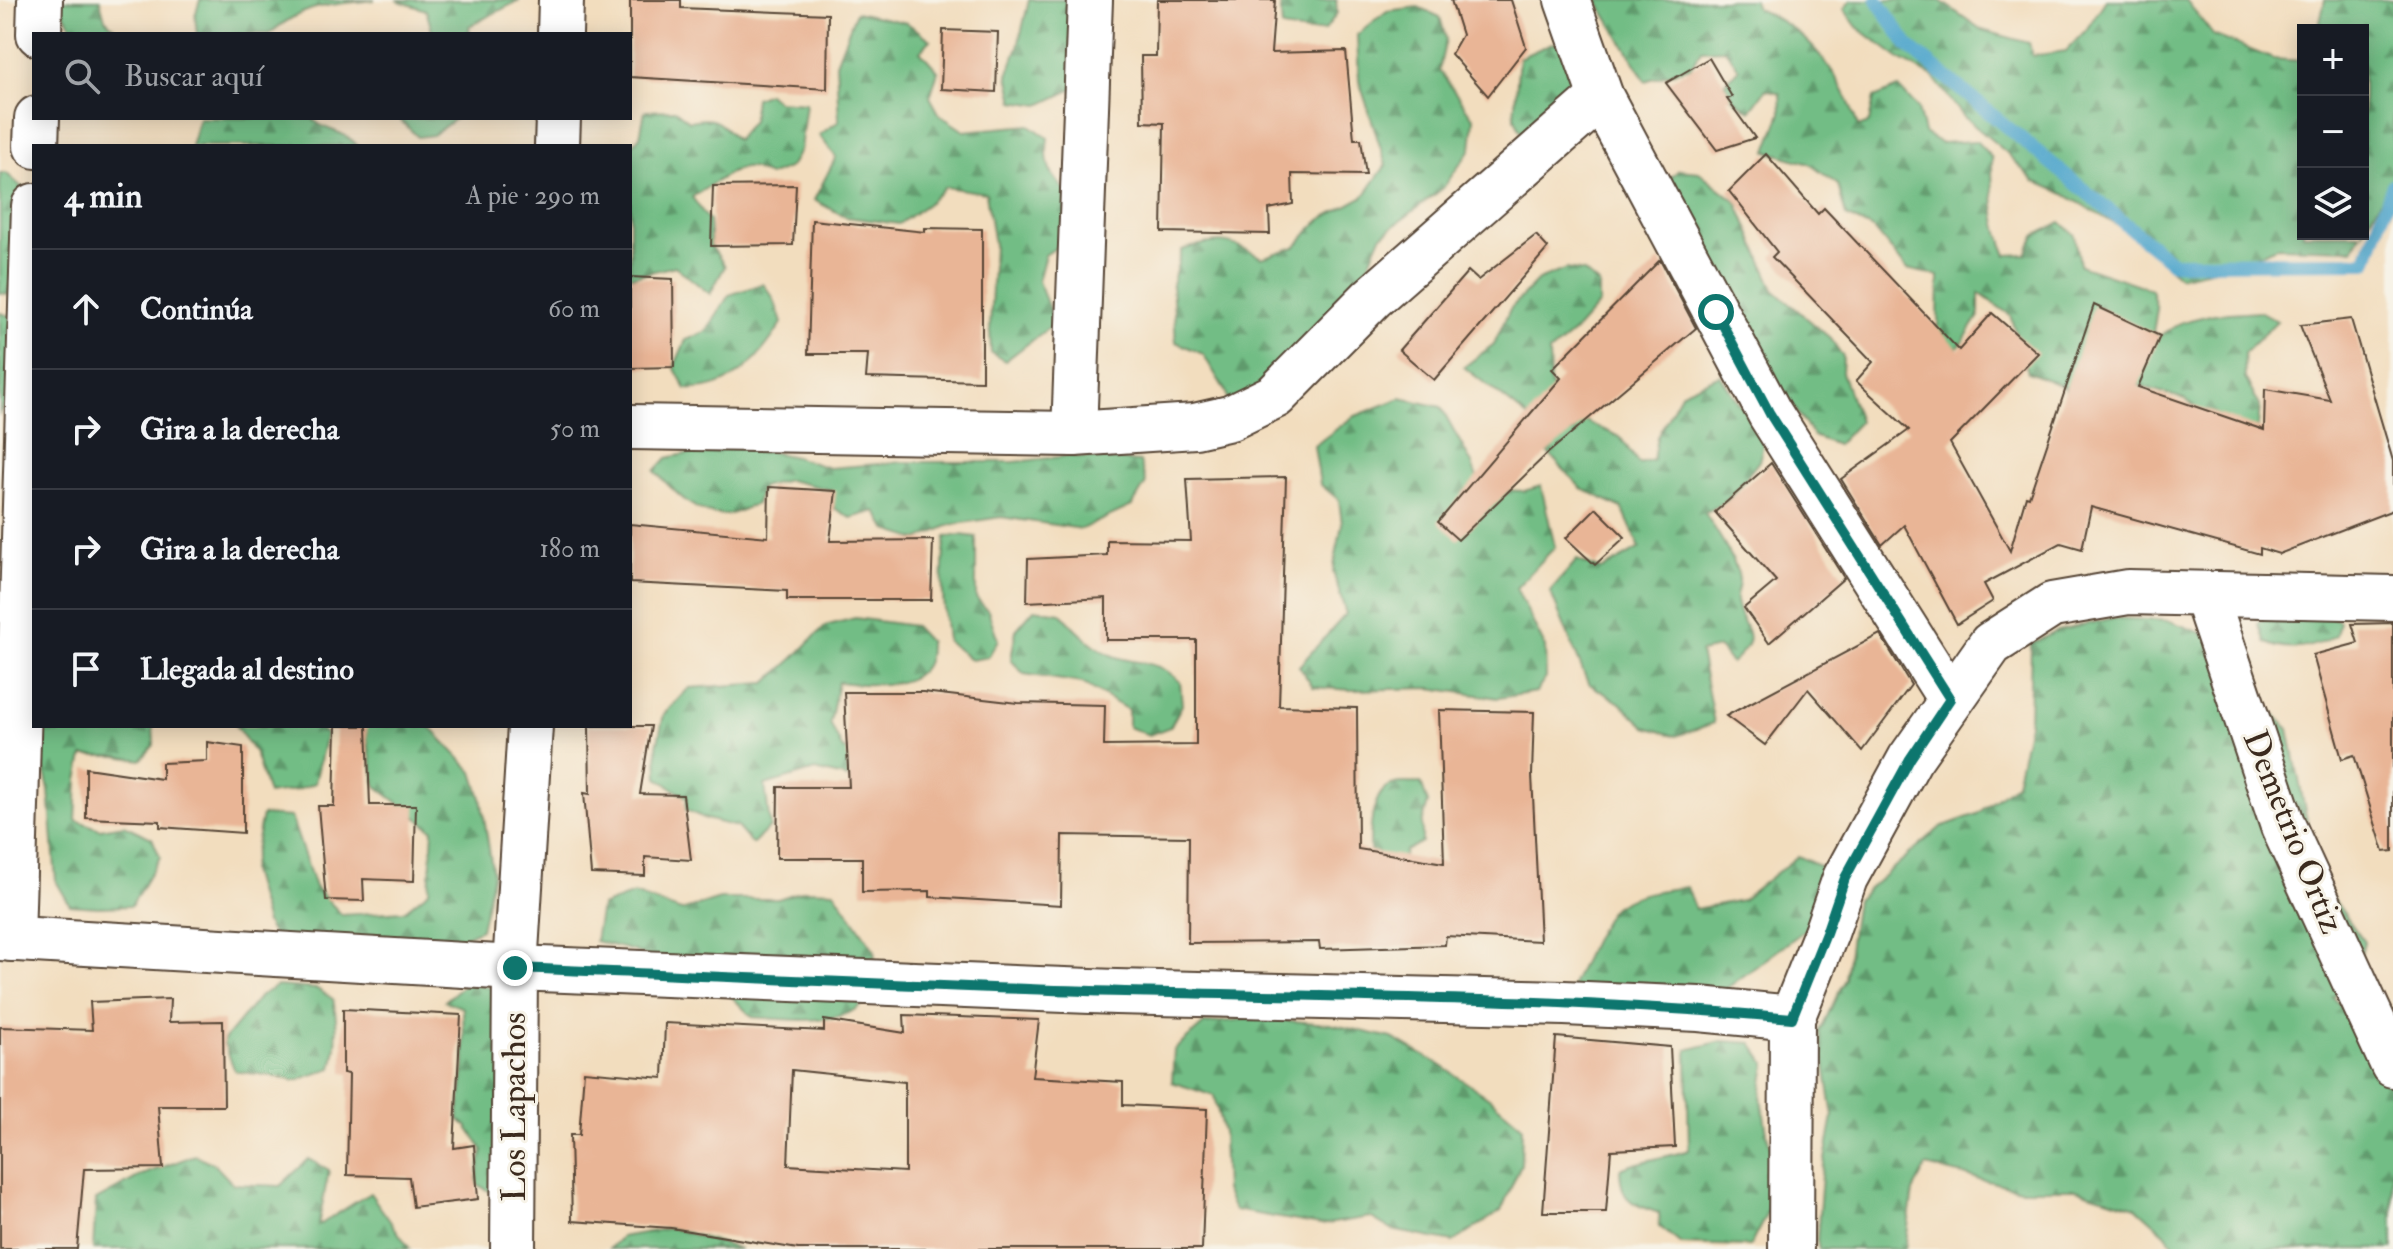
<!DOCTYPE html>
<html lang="es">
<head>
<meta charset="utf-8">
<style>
	:root { --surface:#171b24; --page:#242831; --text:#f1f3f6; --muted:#9ea1a6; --line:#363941 }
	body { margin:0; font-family:"IM FELL Double Pica",serif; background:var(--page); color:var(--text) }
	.controls { position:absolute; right:24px; top:24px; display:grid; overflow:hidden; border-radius:0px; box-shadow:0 4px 20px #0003 }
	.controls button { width:72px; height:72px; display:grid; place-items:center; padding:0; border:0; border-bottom:2px solid var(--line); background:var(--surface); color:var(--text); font:40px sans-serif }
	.stop { position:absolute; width:24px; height:24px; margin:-18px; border:6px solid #0f766e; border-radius:50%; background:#fff }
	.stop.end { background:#0f766e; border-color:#fff; box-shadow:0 2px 8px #0008 }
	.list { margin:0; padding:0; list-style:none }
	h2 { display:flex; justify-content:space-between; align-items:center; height:104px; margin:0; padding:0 32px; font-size:34px }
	h2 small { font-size:26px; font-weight:400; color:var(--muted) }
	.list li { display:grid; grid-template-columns:52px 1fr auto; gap:24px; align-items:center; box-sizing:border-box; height:120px; padding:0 32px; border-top:2px solid var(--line) }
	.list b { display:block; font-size:30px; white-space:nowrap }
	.list em { font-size:26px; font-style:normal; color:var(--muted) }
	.icon { flex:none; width:44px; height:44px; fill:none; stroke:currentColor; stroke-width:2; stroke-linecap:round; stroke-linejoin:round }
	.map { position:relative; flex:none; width:2393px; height:1249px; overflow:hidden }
	.search { position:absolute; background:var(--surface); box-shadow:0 4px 20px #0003; left:32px; top:32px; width:600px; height:88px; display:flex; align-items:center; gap:20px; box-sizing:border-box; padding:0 28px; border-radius:0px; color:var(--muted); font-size:30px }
	.panel { position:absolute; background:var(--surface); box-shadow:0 4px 20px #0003; left:32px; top:144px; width:600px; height:584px; border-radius:0px }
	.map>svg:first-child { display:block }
</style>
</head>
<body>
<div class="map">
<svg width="2393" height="1249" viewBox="0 0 2393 1249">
	<defs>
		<pattern id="forest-firs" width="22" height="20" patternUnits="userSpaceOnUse" patternTransform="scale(2)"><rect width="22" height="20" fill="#72bd85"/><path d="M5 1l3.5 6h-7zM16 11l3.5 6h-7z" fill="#5f9a6c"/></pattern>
	</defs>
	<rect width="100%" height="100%" fill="#f7f3e8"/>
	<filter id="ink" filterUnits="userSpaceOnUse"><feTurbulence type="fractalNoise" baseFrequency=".0125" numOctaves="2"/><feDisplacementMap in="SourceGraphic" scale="16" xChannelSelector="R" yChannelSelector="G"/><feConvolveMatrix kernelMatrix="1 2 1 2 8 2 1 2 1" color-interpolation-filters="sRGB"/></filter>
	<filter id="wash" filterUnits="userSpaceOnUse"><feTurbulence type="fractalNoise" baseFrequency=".006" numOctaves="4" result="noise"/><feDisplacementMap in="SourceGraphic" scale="32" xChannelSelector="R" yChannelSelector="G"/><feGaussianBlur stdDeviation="1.8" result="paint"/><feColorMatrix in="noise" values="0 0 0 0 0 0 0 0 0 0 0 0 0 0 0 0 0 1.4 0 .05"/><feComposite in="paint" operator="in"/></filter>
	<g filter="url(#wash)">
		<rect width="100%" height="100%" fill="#f2ddbe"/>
		<g fill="url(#forest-firs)" stroke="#567452" stroke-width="2">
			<path d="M57,0H100L105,19L121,34H75C72,23 61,12 57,0Z"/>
			<path d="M200,0H375C329,5 306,3 269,34H197L195,16Z"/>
			<path d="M396,0H520L469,26L470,34H433L426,10Z"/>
			<path d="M1029,0H1078L1073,89L1040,105L1014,101L1008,75L1018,47Z"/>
			<path d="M1280,0H1336L1337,13L1325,30L1307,32L1282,28Z"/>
			<path d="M1597,0H1754L1757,9C1809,30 1842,75 1858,127L1869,123L1874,98L1899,88L1918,108L1924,133L1941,143L1976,141L1992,158C1992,191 1993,225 2007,255L2026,254L2035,236L2061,222L2075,235L2080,265L2151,289L2157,310L2153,332L2160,336L2182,322L2214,314L2259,311L2277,321L2244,353L2245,379L2260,406L2257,436L2208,423L2195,406L2184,399L2135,384L2067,397L2065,387L2028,372L2010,315L1979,293V316L1962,343L1933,375L1905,352L1938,325L1939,276L1907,269L1875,230L1846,216L1838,185L1810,164L1767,151L1781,113L1780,93L1766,89L1750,111L1719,88L1739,69L1725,49L1701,50L1691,67L1645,81C1631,53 1612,28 1597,0Z"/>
			<path d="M1851,0H1939L1982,30L2029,43L2032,56L2066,51L2086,30L2106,0H2186L2213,35L2273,59L2303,61V234H2361L2353,249L2276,247L2242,263L2178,277L2149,244L2064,194L2034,181L2006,152L1964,117L1933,77L1901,60L1857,27L1844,9Z"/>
			<path d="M2325,0H2393V180L2363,231V30H2318Z"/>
			<path d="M1418,7L1440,17L1446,39L1439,70L1474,119L1471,149L1443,188L1381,236L1367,268L1345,298L1231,413L1226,392L1203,354L1176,342L1172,284L1182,250C1219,239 1228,238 1262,258L1295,247L1320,220L1364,196L1386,165L1359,80L1357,35L1387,11Z"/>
			<path d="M856,12L907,23L931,40L920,51L938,71L930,97L940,115L964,131L1030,125L1048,138C1043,174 1056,179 1078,205L1069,239L1045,255L1038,281L1052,316L1051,326L1005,361L991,353L990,330L994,245L986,193L945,187L927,204L899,224L846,217L814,200L836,157L819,135L839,121L836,63Z"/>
			<path d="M1552,43L1576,47L1589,89L1537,145L1520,130L1514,116L1519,58Z"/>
			<path d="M768,93L777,101L806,103L800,150L790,167L769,176C763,174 756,169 750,168C735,165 707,189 692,197L709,221L711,246L725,266L710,294L675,266L630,277V148L640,136L645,111L675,110L689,121C715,116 719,121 736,140L752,121L755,98Z"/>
			<path d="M199,118H312C325,133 342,128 358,146H191Z"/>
			<path d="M402,118H456L433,135L418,137L401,121Z"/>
			<path d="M1679,170L1699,172L1737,202L1774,290L1831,339L1843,357L1842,372L1859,422L1837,445L1813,436L1764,362L1667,180Z"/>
			<path d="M0,173H6L34,198V299L0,293Z"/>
			<path d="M1566,269L1584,272L1599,285V304L1574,332L1549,353L1550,383L1557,403L1591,424L1620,437L1639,464L1653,460L1657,437L1682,392L1720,375L1740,405L1767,429L1759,461L1728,500L1705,513C1715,529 1737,561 1739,579C1740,585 1736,592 1736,598C1737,629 1767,633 1731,663L1719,648L1700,652L1714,723L1676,736L1646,727L1620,703L1588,683L1550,591L1577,560L1601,570L1640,548L1622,508L1581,488L1548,453L1530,419L1464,367L1494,344L1510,309L1538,280Z"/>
			<path d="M763,284L773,297L782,323C760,358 732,392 686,389L674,367L686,340L707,331L729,295Z"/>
			<path d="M0,313L31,322L15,387L0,413Z"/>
			<path d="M1401,398L1441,407L1472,464L1481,489L1524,491L1541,486L1555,547L1516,588L1545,647L1546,678L1536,692L1498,698L1430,688L1351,690L1313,687L1299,666L1346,614L1333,572L1342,524L1339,500L1320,484L1314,446L1353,417Z"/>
			<path d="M734,444L795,457L829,468L903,462H1014L1068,456L1140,462L1146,483L1132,506L1082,529L1001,517L950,525L918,540L887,530L876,511L851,518L834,508L832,490L788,480L761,487L756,504C747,507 734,515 725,515C694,515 675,492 655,471L667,458Z"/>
			<path d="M960,535L976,537V598L988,611L998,640L988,657L971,660L947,641C943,603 940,575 946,537Z"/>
			<path d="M1034,609L1061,613C1075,629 1095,650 1116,657C1144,666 1157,659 1180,682L1182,705L1170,727L1149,735L1128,727V710L1082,683L1024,674L1011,660L1016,630Z"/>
			<path d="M2277,610L2323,614L2339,621L2336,635C2315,648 2287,654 2265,642L2258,623Z"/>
			<path d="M855,618L914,626L929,642C929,648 929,656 927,661C916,692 863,684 838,682L830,723L843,750L885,742L877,785L815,770L765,785L770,827L752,844L737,827L706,819L686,810L687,798L658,778L657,746L664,714L689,688L766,683L794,658L825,626Z"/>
			<path d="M2113,618L2170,621L2215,638L2250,690L2289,729L2318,877L2364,942L2355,977L2333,997L2391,1061L2393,1249H2177L2165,1233L2136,1207L2076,1189H2020L1926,1166L1913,1191L1905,1249H1819L1817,1240L1822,1175L1833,1117L1820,1031L1845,979L1856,900L1941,827L1977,814L2016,783L2029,724L2031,644L2058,631Z"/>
			<path d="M49,726H153L154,745L141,760L117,756H83L78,780L76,820L100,829L124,825L152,838L160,857L131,906L98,907L70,905L56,881L49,790L38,741Z"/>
			<path d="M236,726H316L326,734L315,783L297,790L268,794L255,753Z"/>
			<path d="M365,726H429L473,772L481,798L493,874L481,929L436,950L283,954L266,923L251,871L262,815L291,817L315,887L342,915L404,911L429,891L433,830L376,786Z"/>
			<path d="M1421,783L1428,803L1422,824V842L1405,851L1402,864L1371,859C1369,839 1369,789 1395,784C1403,782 1413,784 1421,783Z"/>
			<path d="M1798,856L1823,868L1809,927L1699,1009L1564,1003C1573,984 1601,918 1614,907C1634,892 1663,890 1687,887L1695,909L1742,900Z"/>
			<path d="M805,890L834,891L875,951C874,963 871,990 865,1000C846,1028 780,1019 752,1017L730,995L634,951L595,941L601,906L634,894L681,911L720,899H778Z"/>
			<path d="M465,984L509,990L493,1193L476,1184L483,1150L467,1126L458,1119L465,1067L463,1008L445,1001Z"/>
			<path d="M277,986L317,989L333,999C338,1024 338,1044 332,1068L295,1081C277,1074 255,1075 235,1071L223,1041L261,995Z"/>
			<path d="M1254,1018L1330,1024L1392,1038L1439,1064L1489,1098L1522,1126L1521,1164L1501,1211L1453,1242L1392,1230L1370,1217L1321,1225L1234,1210L1225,1190L1223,1132L1214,1096L1172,1082L1174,1050L1204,1024Z"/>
			<path d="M1722,1041L1752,1043L1766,1064L1761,1096L1768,1139L1784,1181L1750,1246L1681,1244L1660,1227L1659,1213C1631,1203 1621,1202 1620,1169C1643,1160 1665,1158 1689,1150L1687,1050Z"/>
			<path d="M195,1155L214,1164L233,1184L280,1186L309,1159L329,1170L318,1226L370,1193L410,1249H93L96,1200L142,1175Z"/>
			<path d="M671,1228L740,1249H609L621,1237Z"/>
		</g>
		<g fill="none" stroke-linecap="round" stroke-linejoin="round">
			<path stroke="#50a6cc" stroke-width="14" d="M1877,0L1908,46L2173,263L2366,262L2393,185"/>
		</g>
		<g id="blocks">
			<g fill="#e9b596" fill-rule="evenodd">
				<path d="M630,0H681V8L828,14L827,89L630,77Z"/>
				<path d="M1157,0H1275L1271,53L1346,51L1354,139H1361L1366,175L1292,174L1293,204L1269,209L1270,234L1162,232L1164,123L1142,122L1141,56H1156Z"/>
				<path d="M1451,0H1511L1526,47L1488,96L1451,54L1462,35Z"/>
				<path d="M943,30L998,32L996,92L941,89Z"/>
				<path d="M1709,58L1732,97L1727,99L1755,138L1717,150L1666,83Z"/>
				<path d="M1766,154L1818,214L1824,208L1959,350L1992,313L2038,353L1950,443L2010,551L2026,496L2029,497L2094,305L2160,336L2138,387L2264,430L2265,389L2330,400L2300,325L2351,319L2393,461V510L2279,554L2260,548V554L2091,507L2082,549L2061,543L1984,584L1993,601L1957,624L1904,525L1882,545L1841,479L1909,430L1856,381L1873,362L1772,257L1777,252L1729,191Z"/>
				<path d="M796,185L793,245L711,246L713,186Z"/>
				<path d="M812,220L925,232V228L982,229V381L866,378L868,354H808Z"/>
				<path d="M1536,235L1548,248L1434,380L1399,350L1468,271L1478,280Z"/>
				<path d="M1660,260L1696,328L1548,453L1458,540L1438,522L1561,378L1552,369Z"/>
				<path d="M630,277L673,279L674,367L630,368Z"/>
				<path d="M1771,463L1844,578L1769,643L1744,608L1776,581L1715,512Z"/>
				<path d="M1286,477L1279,706L1357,708L1358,849L1444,863L1439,710L1534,712L1532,775L1540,941L1446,936L1445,945L1320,949L1319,942L1188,943L1189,837L1062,835L1061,905L930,897V891L862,892V858H777L778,787H849L844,692H923L1018,703L1105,705L1104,746L1196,745V640H1106V598L1027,602L1028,559L1107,555V540L1191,541L1187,479Z"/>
				<path d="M769,487L836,491L830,541L933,540L931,600H787V591L630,583V524L768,537Z"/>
				<path d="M1596,508L1625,537L1595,565L1566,538Z"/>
				<path d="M2393,623V851L2384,852L2354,755L2342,759L2313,655L2358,643L2352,624Z"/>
				<path d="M1880,634L1911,685L1862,751L1808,689L1765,745L1726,716Z"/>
				<path d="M336,726H367L370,805H416L414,881L363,879L364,901L326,900L318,806H334Z"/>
				<path d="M589,726H651L640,794L683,795L691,860L645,857V876L591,874L584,793L590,794Z"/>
				<path d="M207,742L243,747V833L160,827V821L86,818V768L162,779V763L207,761Z"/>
				<path d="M170,999L169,1022L223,1021L224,1106H158L163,1168L84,1169L77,1249H0V1027L92,1030L90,1002Z"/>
				<path d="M343,1009L461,1015L454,1148L474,1145L478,1199L413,1207L409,1177L347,1175L349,1074L343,1073Z"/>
				<path d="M904,1015L1039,1020L1032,1077L1123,1082V1105L1207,1109L1202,1249H798L671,1228L572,1221L570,1135H579L584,1071L663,1078L665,1023L824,1031V1020L905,1033ZM792,1070L905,1082V1172L788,1165Z"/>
				<path d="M1556,1037L1670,1047L1675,1147L1611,1150L1606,1212H1543Z"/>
			</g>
		</g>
	</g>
	<g filter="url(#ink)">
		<use href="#blocks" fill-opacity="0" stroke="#564536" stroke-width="2"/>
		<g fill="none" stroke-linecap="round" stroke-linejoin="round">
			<defs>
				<g id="minor">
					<path d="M1567,0L1601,97L1770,414L1950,699"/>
					<path d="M39,34L40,0"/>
					<path d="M560,34L561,0"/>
					<path d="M36,146L37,118"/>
					<path d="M557,146L558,118"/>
					<path d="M630,427L1074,434L1195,426L1230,418L1275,396L1372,298L1601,97"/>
					<path d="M1074,434L1090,0"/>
					<path d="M2205,594L2283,826L2393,1065"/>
					<path d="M0,938L515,968L1116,992L1564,1003L1699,1009L1792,1018"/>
					<path d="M12,939L34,206"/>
					<path d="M513,1249L515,968L530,726"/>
					<path d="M1791,1249L1792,1018L1826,933L1845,878L1910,759L1991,644L2052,605L2128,592L2393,598"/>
				</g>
			</defs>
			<use href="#minor" stroke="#564536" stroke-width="48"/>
			<use href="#minor" stroke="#fff" stroke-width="44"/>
		</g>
	</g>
	<g fill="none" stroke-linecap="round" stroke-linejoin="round" filter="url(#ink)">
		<path stroke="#0f766e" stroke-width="10" d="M515,968C718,976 922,987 1125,992C1347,997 1571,998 1792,1018L1826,933L1845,878L1910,759L1950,699L1770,414L1716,312"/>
	</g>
	<g text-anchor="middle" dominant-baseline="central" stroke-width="6" stroke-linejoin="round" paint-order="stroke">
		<g font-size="34" fill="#3b2a1e" stroke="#f7f3e8">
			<text transform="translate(2293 832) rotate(68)">Demetrio Ortiz</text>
			<text transform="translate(514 1107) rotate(-90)">Los Lapachos</text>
		</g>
	</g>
</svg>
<div class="controls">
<button>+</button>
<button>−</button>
<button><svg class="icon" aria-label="layers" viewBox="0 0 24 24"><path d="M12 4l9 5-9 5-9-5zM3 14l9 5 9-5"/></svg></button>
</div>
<div class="stop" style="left:1716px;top:312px"></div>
<div class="stop end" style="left:515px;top:968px"></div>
<div class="search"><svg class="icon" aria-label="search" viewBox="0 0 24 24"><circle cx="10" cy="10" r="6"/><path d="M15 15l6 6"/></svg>Buscar aquí</div>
<section class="panel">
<h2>4 min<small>A pie · 290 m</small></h2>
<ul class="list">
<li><svg class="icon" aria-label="ahead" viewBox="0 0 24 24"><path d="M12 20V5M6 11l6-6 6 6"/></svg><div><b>Continúa</b></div><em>60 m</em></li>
<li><svg class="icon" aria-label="right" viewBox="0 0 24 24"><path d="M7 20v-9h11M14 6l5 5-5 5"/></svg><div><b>Gira a la derecha</b></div><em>50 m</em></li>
<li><svg class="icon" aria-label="right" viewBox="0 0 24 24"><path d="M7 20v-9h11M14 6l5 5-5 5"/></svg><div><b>Gira a la derecha</b></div><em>180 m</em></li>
<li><svg class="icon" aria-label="arrive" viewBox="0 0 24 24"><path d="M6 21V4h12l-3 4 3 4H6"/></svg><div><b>Llegada al destino</b></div></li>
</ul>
</section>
</div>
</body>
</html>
